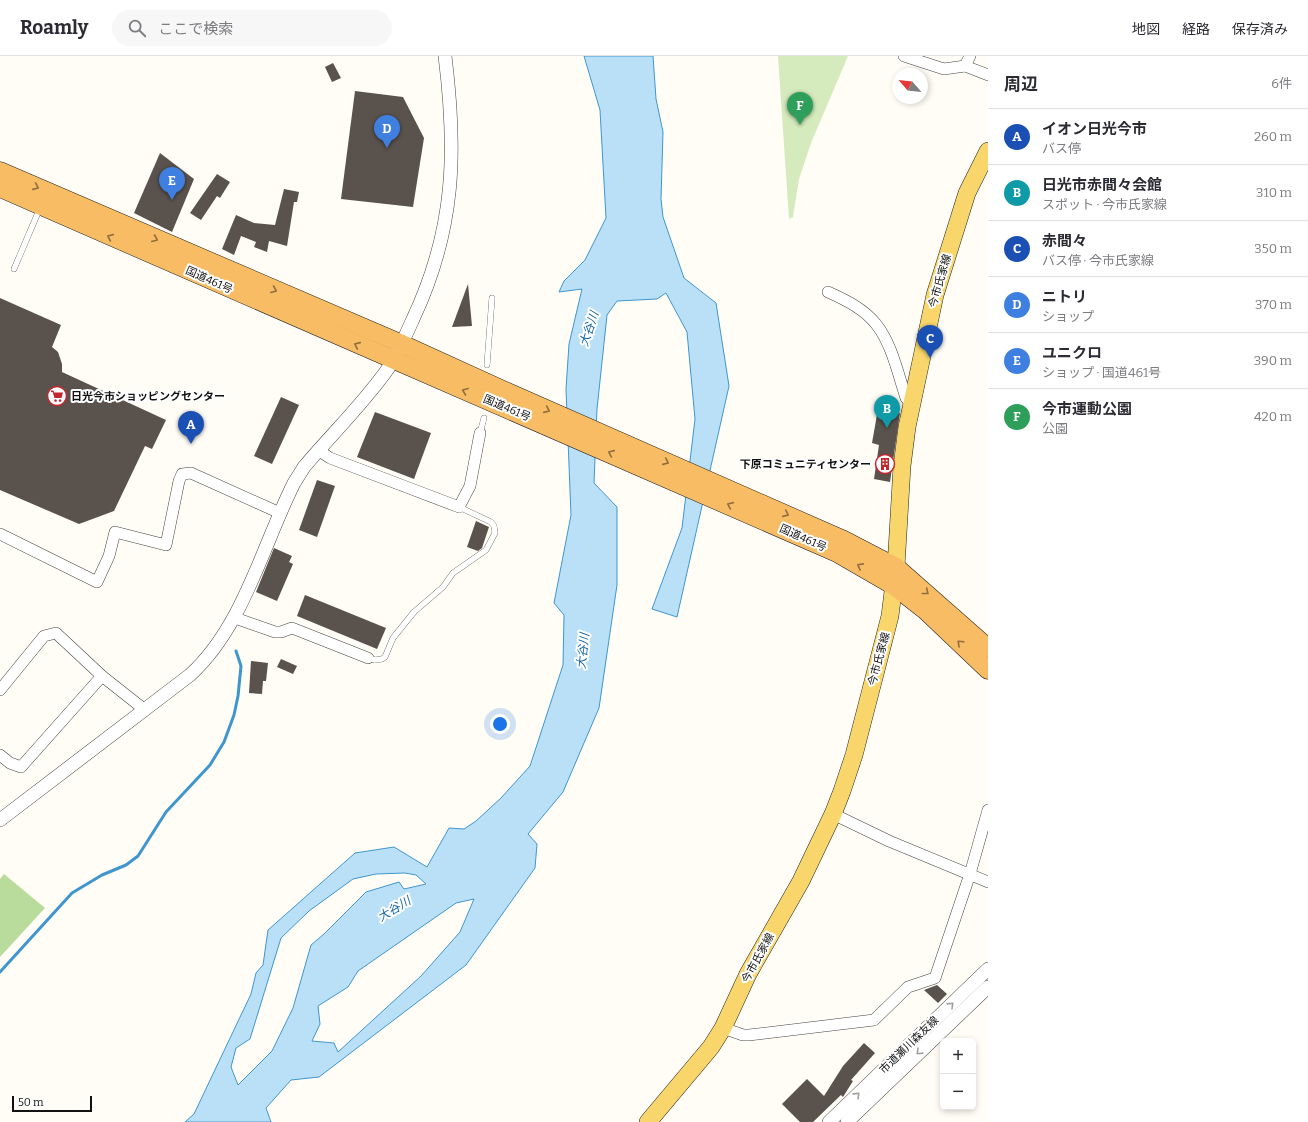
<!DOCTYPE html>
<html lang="ja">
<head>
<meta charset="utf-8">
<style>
	:root { --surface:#fff; --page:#f7f7f7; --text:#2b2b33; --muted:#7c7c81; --line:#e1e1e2; --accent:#1a73e8 }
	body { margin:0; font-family:Bitter,"Noto Sans JP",serif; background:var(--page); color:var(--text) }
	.controls { position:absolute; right:12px; bottom:12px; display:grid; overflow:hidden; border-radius:6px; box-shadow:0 2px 6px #0003 }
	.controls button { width:36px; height:36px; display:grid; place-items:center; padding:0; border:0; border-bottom:1px solid var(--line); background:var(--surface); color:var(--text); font:20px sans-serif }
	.compass { position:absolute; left:892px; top:12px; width:36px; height:36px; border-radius:50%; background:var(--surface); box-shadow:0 2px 6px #0003; rotate:298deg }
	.scale { position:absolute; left:12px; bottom:10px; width:80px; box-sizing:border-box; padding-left:4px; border:2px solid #111; border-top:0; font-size:11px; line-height:14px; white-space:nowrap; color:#111; -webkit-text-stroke:3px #fff; paint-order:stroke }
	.you { position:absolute; left:500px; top:668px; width:14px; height:14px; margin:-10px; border:3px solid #fff; border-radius:50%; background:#1a73e8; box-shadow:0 0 0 6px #1a73e833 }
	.badge { display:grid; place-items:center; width:26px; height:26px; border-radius:50%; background:var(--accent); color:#fff; font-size:13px; font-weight:700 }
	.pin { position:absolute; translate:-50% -33px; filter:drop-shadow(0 1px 2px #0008) }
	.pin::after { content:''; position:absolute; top:21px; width:14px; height:12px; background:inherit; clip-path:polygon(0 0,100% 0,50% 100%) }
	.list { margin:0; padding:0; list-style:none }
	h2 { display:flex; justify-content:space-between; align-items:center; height:52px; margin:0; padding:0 16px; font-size:17px }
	h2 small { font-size:13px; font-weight:400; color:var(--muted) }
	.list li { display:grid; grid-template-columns:26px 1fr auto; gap:12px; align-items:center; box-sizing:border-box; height:56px; padding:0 16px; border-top:1px solid var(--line) }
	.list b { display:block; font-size:15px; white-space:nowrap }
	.list p { margin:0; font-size:13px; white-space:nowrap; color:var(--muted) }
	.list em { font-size:13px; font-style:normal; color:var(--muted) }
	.icon { flex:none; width:22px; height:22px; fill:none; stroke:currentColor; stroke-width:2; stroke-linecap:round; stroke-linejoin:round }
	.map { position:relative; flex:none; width:988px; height:1066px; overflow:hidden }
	header { display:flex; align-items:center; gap:24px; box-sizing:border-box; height:56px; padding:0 20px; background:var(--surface); border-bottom:1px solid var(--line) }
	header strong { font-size:19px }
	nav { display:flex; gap:22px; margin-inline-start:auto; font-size:14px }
	.search { width:280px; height:36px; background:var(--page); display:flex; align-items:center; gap:10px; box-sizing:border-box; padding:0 14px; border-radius:22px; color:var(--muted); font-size:15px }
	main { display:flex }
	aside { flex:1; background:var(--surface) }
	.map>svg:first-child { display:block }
</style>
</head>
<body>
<header>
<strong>Roamly</strong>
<div class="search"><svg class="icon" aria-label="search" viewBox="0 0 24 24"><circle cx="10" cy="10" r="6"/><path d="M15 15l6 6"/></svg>ここで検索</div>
<nav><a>地図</a><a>経路</a><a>保存済み</a></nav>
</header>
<main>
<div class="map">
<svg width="988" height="1066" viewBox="0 0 988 1066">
	<rect width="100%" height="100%" fill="#fffdf5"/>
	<path fill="#d5ebbd" d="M778,0H848L811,87L799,123L793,161L789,163Z"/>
	<path fill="#b9dc9c" d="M4,818L45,852L0,901V823Z"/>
	<path fill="#b9e0f7" stroke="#3f96cf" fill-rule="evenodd" d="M584,0H653L656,43L663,76L661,143L663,161L684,222L716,247L729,330L677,561L652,553L682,472L695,363L687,276L666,237L657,243L617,245L607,259L597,353L594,427L617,451V529L599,652L563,736L528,778L537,788L535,812L466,909L319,1021L291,1024L266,1052L271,1066H185L194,1058L251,938L256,917L263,909L268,874L355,797L394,791L427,811L449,772L464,773L476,765L501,742L530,710L563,609L564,559L554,547L571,459L566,333L569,288L582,233L559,236L564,225L585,204L606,162L600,54ZM405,817L416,819L426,828L404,833L399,826L366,836L324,878L311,889L293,952L272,995L238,1029L231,1011L236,992L250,983L281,882L309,855L353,823L376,818ZM474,843L460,876L421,920L338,996L334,987L312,985L320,968L318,950L348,931L358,915L456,847Z"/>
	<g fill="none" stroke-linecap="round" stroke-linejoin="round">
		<path stroke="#3f96cf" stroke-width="3" d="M0,916L72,837L102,819L126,809L138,800L166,756L210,709L224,686L234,659L238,640L241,610L236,595"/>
	</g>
	<g fill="#5a524d">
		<path d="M333,7L341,22L332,26L325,11Z"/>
		<path d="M355,35L403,41L424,82L413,151L341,143Z"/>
		<path d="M160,97L194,123L172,176L134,157Z"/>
		<path d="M217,118L230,126L220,142L217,140L201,164L190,157Z"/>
		<path d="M284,133L299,136L297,146H294L287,190L269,185L267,196L254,191L256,186L241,180L234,199L222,193L236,159L254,167L275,169Z"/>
		<path d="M468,228L472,270L452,271Z"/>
		<path d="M0,242L61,269L52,291L58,296L62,308V316L166,364L152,393L145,390L114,455L79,468L0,434Z"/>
		<path d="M281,341L299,349L272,408L254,400Z"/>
		<path d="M878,353L900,357L890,426L874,423L879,389L872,387Z"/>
		<path d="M375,356L431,377L414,423L357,401Z"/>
		<path d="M317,424L335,430L317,481L299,474Z"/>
		<path d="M476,465L489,471L482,492L478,495L467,491Z"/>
		<path d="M274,492L292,500L289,506L293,508L277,545L256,536Z"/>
		<path d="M305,539L386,572L377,593L297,560Z"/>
		<path d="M281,603L297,610L293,618L277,611Z"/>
		<path d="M251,605L268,607L266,625H263L262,638L249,637Z"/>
		<path d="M937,929L947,938L938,947L924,934Z"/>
		<path d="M864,987L875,997L851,1024L853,1025L843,1041L841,1039L813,1066H800L782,1048L807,1023L824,1040L843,1010Z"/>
	</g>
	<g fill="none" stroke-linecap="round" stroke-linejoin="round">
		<defs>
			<g id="service">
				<path d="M14,213L40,152"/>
				<path d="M487,309L492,242"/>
				<path d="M480,377L484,362"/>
				<path d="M368,602L375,604L382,603L385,601L393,582L414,556L443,531L453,517L486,494L495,477L494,470L491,466L459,451"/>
			</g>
			<g id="minor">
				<path d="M904,0L944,13L965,10L988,19"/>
				<path d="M965,10L970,0"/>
				<path d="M828,236C846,244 864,253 876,268C892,288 898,318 906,342L912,349"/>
				<path d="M318,394L330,402L459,451L470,430L480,377"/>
				<path d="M0,478L97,526L109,500L115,476L166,489L179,425L182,418L191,417L280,457"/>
				<path d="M235,562L275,576H281L292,572L368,602"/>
				<path d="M0,634L44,580L56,577L102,620L145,654"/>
				<path d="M0,699L10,707L21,711L102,620"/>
				<path d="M833,758L889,785L988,826"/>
				<path d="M723,972L743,979H749L874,964L908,931L935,922L970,818L988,754"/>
			</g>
			<g id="tertiary">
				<path d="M0,764L190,619C243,571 262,491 294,427L304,411C331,379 362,349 387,314C397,299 405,281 413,263C455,174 457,96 445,0"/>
				<path d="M829,1066L988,913"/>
				<path d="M847,1066L988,931"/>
			</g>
			<path id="primary" d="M648,1066L711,991L723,972L748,918L801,825L833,758L842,735L854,699L890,560L896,511L902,410L907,371L935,239L967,137L988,95"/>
			<g id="trunk">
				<path d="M0,115L402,288L512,338L844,484L896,511L988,592"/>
				<path d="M0,132L837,497L894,530L926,555L988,614"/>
			</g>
		</defs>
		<use href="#service" stroke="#444" stroke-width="6"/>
		<use href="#minor" stroke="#444" stroke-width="12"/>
		<use href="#tertiary" stroke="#444" stroke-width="14"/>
		<use href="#primary" stroke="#222" stroke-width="18"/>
		<use href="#trunk" stroke="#222" stroke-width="19"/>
		<use href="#service" stroke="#fff" stroke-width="5.5"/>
		<use href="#minor" stroke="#fff" stroke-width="11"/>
		<use href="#tertiary" stroke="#fff" stroke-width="13"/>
		<use href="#primary" stroke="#f9d66b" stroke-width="17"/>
		<use href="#trunk" stroke="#f7bc64" stroke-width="18"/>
	</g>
	<defs><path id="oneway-chevron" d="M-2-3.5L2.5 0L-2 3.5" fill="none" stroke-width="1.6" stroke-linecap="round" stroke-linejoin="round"/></defs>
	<g stroke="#906f3f">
		<use href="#oneway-chevron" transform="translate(36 131) rotate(24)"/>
		<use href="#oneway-chevron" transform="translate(110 181) rotate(-156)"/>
		<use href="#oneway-chevron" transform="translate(155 183) rotate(23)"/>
		<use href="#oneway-chevron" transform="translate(274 234) rotate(23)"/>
		<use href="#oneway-chevron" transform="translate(357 289) rotate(-156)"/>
		<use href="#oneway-chevron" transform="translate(465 335) rotate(-158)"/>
		<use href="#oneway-chevron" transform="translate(547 354) rotate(24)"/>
		<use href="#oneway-chevron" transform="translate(611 397) rotate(-156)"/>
		<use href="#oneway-chevron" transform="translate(666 406) rotate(24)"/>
		<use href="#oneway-chevron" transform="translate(730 449) rotate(-156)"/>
		<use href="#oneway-chevron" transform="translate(786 458) rotate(24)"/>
		<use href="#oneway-chevron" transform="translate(860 510) rotate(-152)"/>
		<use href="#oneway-chevron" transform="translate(926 536) rotate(39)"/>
		<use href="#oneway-chevron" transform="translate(960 587) rotate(-137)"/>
	</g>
	<g stroke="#a0a0a0">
		<use href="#oneway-chevron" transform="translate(951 949) rotate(-44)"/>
		<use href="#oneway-chevron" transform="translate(919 996) rotate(136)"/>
		<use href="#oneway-chevron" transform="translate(857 1039) rotate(-44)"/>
	</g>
	<defs>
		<symbol id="supermarket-ring" viewBox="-11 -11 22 22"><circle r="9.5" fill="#fff" stroke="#c4262e" stroke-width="1.5"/><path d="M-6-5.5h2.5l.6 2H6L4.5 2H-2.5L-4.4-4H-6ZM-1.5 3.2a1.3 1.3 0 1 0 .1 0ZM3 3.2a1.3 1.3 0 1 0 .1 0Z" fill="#c4262e"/></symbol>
		<symbol id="building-ring" viewBox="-11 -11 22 22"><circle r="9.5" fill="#fff" stroke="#c4262e" stroke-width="1.5"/><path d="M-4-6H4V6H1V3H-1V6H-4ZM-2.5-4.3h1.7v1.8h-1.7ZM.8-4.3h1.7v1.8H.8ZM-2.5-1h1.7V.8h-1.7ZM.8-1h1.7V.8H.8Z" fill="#c4262e"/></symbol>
	</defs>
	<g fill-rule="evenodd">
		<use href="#supermarket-ring" x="46" y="329" width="22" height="22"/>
		<use href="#building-ring" x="874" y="397" width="22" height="22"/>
	</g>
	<g text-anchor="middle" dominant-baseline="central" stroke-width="4" stroke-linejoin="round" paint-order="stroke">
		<g font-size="11" fill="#111" stroke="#fff">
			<text transform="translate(209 224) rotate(24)">国道461号</text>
			<text transform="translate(940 225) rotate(-74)">今市氏家線</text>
			<text transform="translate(507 352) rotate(23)">国道461号</text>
			<text transform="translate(803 482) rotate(24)">国道461号</text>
			<text transform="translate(879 603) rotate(-75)">今市氏家線</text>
			<text transform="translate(758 902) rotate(-61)">今市氏家線</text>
			<text transform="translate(909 989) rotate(-44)">市道瀬川森友線</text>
		</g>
		<g font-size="11" font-weight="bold" fill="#111" stroke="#fff" text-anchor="start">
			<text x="71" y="340">日光今市ショッピングセンター</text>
			<text x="871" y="408" text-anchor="end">下原コミュニティセンター</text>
		</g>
		<g font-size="12" font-style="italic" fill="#1768a6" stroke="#fff">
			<text transform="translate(589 273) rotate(-72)">大谷川</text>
			<text transform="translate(583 595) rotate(-84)">大谷川</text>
			<text transform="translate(394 853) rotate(-31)">大谷川</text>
		</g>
	</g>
</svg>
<div class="controls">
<button>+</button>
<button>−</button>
</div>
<svg class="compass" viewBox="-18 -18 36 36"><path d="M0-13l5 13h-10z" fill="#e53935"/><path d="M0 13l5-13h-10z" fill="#7c7c81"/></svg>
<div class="scale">50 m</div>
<div class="you"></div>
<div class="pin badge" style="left:191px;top:388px;background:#1a4fb4">A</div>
<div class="pin badge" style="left:887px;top:372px;background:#0f9aa8">B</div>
<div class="pin badge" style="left:930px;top:302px;background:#1a4fb4">C</div>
<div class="pin badge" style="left:387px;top:92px;background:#3f7fe0">D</div>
<div class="pin badge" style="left:172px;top:144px;background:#3f7fe0">E</div>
<div class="pin badge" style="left:800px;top:69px;background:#2e9e5b">F</div>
</div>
<aside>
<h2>周辺<small>6件</small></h2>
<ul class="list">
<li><span class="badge" style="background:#1a4fb4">A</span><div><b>イオン日光今市</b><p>バス停</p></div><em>260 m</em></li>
<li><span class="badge" style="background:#0f9aa8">B</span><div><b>日光市赤間々会館</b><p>スポット · 今市氏家線</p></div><em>310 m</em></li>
<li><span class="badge" style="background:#1a4fb4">C</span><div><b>赤間々</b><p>バス停 · 今市氏家線</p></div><em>350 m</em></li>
<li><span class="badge" style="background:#3f7fe0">D</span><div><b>ニトリ</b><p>ショップ</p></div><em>370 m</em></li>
<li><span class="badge" style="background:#3f7fe0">E</span><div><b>ユニクロ</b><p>ショップ · 国道461号</p></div><em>390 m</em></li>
<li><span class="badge" style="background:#2e9e5b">F</span><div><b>今市運動公園</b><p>公園</p></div><em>420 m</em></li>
</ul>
</aside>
</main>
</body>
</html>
